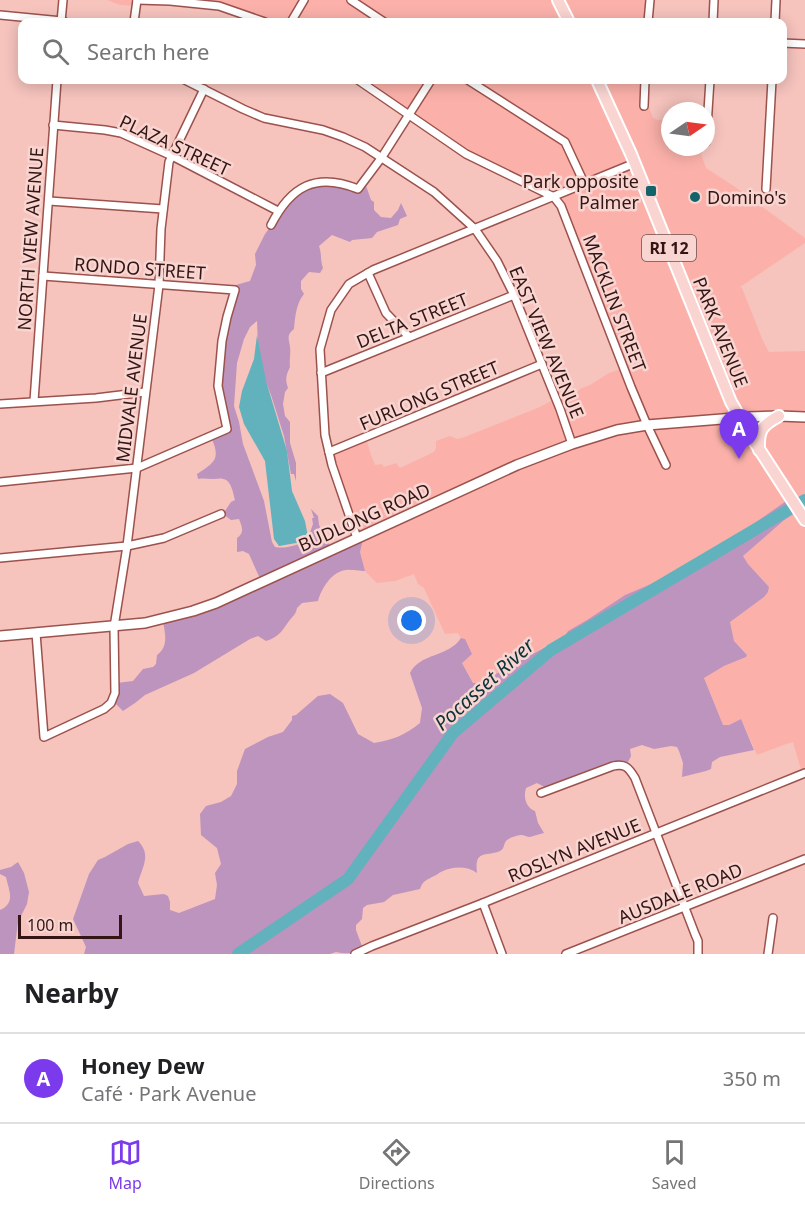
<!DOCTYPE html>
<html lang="en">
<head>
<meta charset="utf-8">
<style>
	:root { --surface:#fff; --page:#f6f6f6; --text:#202124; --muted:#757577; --line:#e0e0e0; --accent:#7c3aed }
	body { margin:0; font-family:"Noto Sans",sans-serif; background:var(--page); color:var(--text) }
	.compass { position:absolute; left:661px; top:102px; width:54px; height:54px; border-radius:50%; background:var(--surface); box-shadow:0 3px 15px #0003; rotate:77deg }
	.scale { position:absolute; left:18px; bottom:15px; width:104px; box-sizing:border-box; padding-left:6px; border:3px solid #331513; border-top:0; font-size:16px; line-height:21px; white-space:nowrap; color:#331513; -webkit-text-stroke:4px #f8d5d1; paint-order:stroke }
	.you { position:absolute; left:412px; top:621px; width:21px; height:21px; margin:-15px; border:4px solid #fff; border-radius:50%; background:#1a73e8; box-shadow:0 0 0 9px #1a73e833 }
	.badge { display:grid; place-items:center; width:39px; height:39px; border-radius:50%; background:var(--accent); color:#fff; font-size:20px; font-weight:700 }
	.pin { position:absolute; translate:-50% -50px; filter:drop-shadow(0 2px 3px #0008) }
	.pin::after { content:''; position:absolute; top:32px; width:21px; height:18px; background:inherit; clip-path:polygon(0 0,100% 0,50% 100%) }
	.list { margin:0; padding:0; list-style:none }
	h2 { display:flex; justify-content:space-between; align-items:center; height:78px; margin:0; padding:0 24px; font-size:26px }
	h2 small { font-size:20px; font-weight:400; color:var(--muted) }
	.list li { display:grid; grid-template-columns:39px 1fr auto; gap:18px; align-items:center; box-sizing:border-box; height:90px; padding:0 24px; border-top:2px solid var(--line) }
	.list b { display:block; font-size:22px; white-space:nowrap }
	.list p { margin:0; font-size:20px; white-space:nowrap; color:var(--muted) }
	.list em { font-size:20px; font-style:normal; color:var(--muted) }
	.icon { flex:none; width:33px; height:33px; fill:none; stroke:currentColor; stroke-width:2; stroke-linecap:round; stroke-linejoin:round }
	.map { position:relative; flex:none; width:805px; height:954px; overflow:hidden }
	.search { position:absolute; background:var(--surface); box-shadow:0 3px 15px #0003; left:18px; right:18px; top:18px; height:66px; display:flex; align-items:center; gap:15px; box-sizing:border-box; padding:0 21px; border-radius:12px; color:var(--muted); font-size:22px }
	.sheet { height:168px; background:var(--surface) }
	nav { display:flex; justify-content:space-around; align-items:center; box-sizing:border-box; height:84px; border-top:2px solid var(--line); background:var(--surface); font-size:16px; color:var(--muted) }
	nav a { display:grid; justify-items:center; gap:3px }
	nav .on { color:var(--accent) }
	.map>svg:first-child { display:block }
</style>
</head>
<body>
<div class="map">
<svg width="805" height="954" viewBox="0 0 805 954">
	<rect width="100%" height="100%" fill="#f6c3bd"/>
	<g fill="#fbb1aa">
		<path d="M107,0H650L649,22H266L212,4L139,1L135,6L120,5Z"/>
		<path d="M358,80H646L645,103L649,107L653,118L658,120L668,119L670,147H705L701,154L706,168L735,187L805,238V243L740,287L742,288L763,341L769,352L805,351V494L792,502L789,500L715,551L670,576L625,595L587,620L568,631L564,636L479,683L474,684L462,663L465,639L461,638L458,633L445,634L424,588L418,584L414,574L395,581L377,583L365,571L360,552L364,537L359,538L329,453L366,438L371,455L375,465L382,464L384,467L396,463L400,468L434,452L436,448V441L450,436L457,439L462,438L540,407L555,399L558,401L577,392L580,389L590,385L609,373L623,368L561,205L469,155Z"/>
		<path d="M795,513L805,523V774L803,773L800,766L793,742L786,744L757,755L741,719L729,725H723L704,678L724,666L746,657L747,655L734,641L729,622L764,597L768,592L769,587L748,564L743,556L783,521Z"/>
	</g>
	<g fill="#bc94bd">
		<path d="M314,183L358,188L365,183L371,200L374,202V210L381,217L391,218L398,210L401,203L407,216L400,219L398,225L377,232L372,238L352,240L350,242L332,235L319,246C322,254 320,260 323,268L320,273L309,272L301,281V289L304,294C296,303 295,318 294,329C286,335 289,339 290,347C291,354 289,360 290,367C286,375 285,379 288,388L285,392L283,404L285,416L290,422V443L296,463V481L294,474H291L284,436L271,395L261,369L258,345L257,321L250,327L244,339L237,363L234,406L239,422L243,444L264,501L272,542L275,547C286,549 297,545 307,541L313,524L312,518H314L311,509L318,516L319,525L332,550L364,536L360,552L365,571C359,571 356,570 351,570C334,568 322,587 318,601L302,603L297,608C296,614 293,616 289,621C282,631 279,637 266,641L258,636L250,639L194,673L145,695L135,703L123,711L113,701L117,683L133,681L143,669L153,667L156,664L157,655C169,646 165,634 163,621L261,581L249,554L243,551L237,552V538C245,532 242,527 239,519L231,520L223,514L231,502L235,500C233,492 231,480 223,479C220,478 216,479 213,479C208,479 204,478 198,479L197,474C215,462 221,459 211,437L226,430L218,383L234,288L236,285L250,281L256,265L255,254L265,234L297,191Z"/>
		<path d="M805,494V523L795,513L783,521L743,556L748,564L769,587L768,592L764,597L730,622L734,641L747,655L746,657L724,666L704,678L723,725H729L741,719L754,750L720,757L712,762L711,769L706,771L682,777L683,763L679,751L677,747L671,746L654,749L642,745L630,749L631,756L626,766L621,765L550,790L537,783L526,788C523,797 526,808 535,811L538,823L544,833C539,834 534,836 530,837C527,837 524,835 521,835C518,835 509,838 507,840C503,843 505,849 500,851C486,857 474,849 477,873C468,866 453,866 443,871C440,872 437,875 434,876C427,880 423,880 420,889L393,895L384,902L367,905L363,908L362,919L356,925V930L363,949C355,954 345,954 336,952L330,954H84L86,947L73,919L89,874L98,860L105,857L128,844L138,841C152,855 142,867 138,883L144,896L164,894L168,896L170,902V910L179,913L215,899L217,885L215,873L221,864L217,848L201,835L200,814L206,806L221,802L231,796L237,784V771L245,749L268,737L283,732L292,720V716L296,715L318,696L330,694L343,703L358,734L374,743C393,740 405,735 420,723L422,708L410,673C420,653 449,657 461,638L465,639L472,654L462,663L473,683H479L564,637L568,631L587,620L625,595L670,576L715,551L789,499L793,502Z"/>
		<path d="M18,862L24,873L29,892L27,904L18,922L14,954H0V910C16,903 9,891 6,877L0,874V870L11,867Z"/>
	</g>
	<path fill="#61b2bc" d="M257,335L266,381L287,451L292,491L305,521L308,537L302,542L279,546L274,539L265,461L244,424L239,407L242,391L254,359Z"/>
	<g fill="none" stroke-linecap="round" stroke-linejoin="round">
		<path stroke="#61b2bc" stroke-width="12" d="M238,954L348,879L453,733L551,650L805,500"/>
		<defs>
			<g id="street">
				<path d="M137,0L170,1L219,6L265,22"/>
				<path d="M351,0L384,22"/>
				<path d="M0,15L62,21L65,22"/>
				<path d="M61,22L63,0"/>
				<path d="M134,22L137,0"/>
				<path d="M291,22L304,0"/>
				<path d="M648,22L650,0"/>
				<path d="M713,22L714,0"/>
				<path d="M775,22L776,0"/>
				<path d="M782,43L805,44"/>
				<path d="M185,80L243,109L264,118L323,130L343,137L365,147L434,192L475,229L497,261L514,295L560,409L572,444"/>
				<path d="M358,80L466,154L554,197L561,206L631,387L647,425L666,465"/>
				<path d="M468,80L565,142L585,185"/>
				<path d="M644,106L645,80"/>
				<path d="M53,125L105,130L121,133L172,156L278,211"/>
				<path d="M706,142L710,80"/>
				<path d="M766,189L772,80"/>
				<path d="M49,201L163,209"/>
				<path d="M271,225C291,186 316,172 358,189L382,157L431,80"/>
				<path d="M368,273L386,313L409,337"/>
				<path d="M321,373L514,295"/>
				<path d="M34,401L57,80"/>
				<path d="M0,404L96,398L145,392"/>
				<path d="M329,452L542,364"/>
				<path d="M0,482L137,468L227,429L218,386L222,341L227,317L235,290L43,276"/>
				<path d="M357,538L332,465L325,435L320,349L331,310L349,284L373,270L635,163"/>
				<path d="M0,558L127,546L164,538L221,514"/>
				<path d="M36,633L44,737L104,709L111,703L115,693L114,627L127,546L159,285L161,229L169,162L204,89"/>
				<path d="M541,793L613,766C625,763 629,768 635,778L695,934L698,941V954"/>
				<path d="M483,903L502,954"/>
				<path d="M355,954L372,946L483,903L805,773"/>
				<path d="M566,954L805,859"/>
				<path d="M768,954L773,918"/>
			</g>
			<path id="secondary" d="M0,636L145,623L193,611L216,603L517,465L572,444L617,430L647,425L747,417L779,416L805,417"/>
			<g id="primary">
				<path d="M558,0L569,22"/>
				<path d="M597,80L631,154L731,402L750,435L805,520"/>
				<path d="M759,450C758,430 762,425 779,416"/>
			</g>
		</defs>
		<use href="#street" stroke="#9c524c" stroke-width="10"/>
		<use href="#secondary" stroke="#9c524c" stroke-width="12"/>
		<use href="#primary" stroke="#fff" stroke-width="14"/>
		<use href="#street" stroke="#fff" stroke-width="7"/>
		<use href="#secondary" stroke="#fff" stroke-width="9"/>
		<use href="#primary" stroke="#f9d4d1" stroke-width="10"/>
	</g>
	<g fill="#14636a" stroke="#f8d5d1" stroke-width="2">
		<rect x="645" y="185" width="12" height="12" rx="3"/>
		<circle cx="695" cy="197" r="6"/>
	</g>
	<g text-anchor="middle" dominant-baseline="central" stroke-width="5" stroke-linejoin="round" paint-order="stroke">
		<rect fill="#f8d5d1" stroke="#6e4f4c" stroke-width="1.5" x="642" y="235" width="54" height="26" rx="4.5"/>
		<g font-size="16" font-weight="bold" fill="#331513">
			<text x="669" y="248">RI 12</text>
		</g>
		<g font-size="18" fill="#331513" stroke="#f8d5d1">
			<text transform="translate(175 145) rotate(25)">PLAZA STREET</text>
			<text transform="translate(30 239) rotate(-86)">NORTH VIEW AVENUE</text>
			<text transform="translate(140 268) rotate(4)">RONDO STREET</text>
			<text transform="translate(615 303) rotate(69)">MACKLIN STREET</text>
			<text transform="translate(412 320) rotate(-22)">DELTA STREET</text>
			<text transform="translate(721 332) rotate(68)">PARK AVENUE</text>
			<text transform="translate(547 342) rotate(67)">EAST VIEW AVENUE</text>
			<text transform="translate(131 388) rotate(-83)">MIDVALE AVENUE</text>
			<text transform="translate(429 395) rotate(-23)">FURLONG STREET</text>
			<text transform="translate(364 517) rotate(-24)">BUDLONG ROAD</text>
			<text transform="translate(574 850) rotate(-22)">ROSLYN AVENUE</text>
			<text transform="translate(680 893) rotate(-22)">AUSDALE ROAD</text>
		</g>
		<g font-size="18" fill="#331513" stroke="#f8d5d1" text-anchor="end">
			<text x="639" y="181">Park opposite<tspan x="639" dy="21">Palmer</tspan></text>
			<text x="707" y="197" text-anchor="start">Domino's</text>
		</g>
		<g font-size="20" font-style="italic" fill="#0b3338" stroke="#f8d5d1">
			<text transform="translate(484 684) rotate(-42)">Pocasset River</text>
		</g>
	</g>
</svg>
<svg class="compass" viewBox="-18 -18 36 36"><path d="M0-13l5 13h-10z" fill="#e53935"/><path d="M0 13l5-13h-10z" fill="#757577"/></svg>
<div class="scale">100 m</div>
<div class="you"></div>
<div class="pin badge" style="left:739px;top:459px">A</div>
<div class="search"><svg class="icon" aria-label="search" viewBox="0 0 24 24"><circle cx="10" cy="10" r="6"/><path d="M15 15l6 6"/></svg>Search here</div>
</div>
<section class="sheet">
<h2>Nearby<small></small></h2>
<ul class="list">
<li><span class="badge">A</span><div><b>Honey Dew</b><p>Café · Park Avenue</p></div><em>350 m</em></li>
</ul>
</section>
<nav>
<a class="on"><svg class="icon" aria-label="map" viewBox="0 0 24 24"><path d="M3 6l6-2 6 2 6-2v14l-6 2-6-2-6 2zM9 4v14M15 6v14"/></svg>Map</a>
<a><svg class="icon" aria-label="directions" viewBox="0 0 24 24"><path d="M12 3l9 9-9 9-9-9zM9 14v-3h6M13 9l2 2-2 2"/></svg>Directions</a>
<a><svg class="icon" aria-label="saved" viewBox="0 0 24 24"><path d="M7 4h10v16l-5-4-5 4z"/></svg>Saved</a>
</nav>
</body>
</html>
